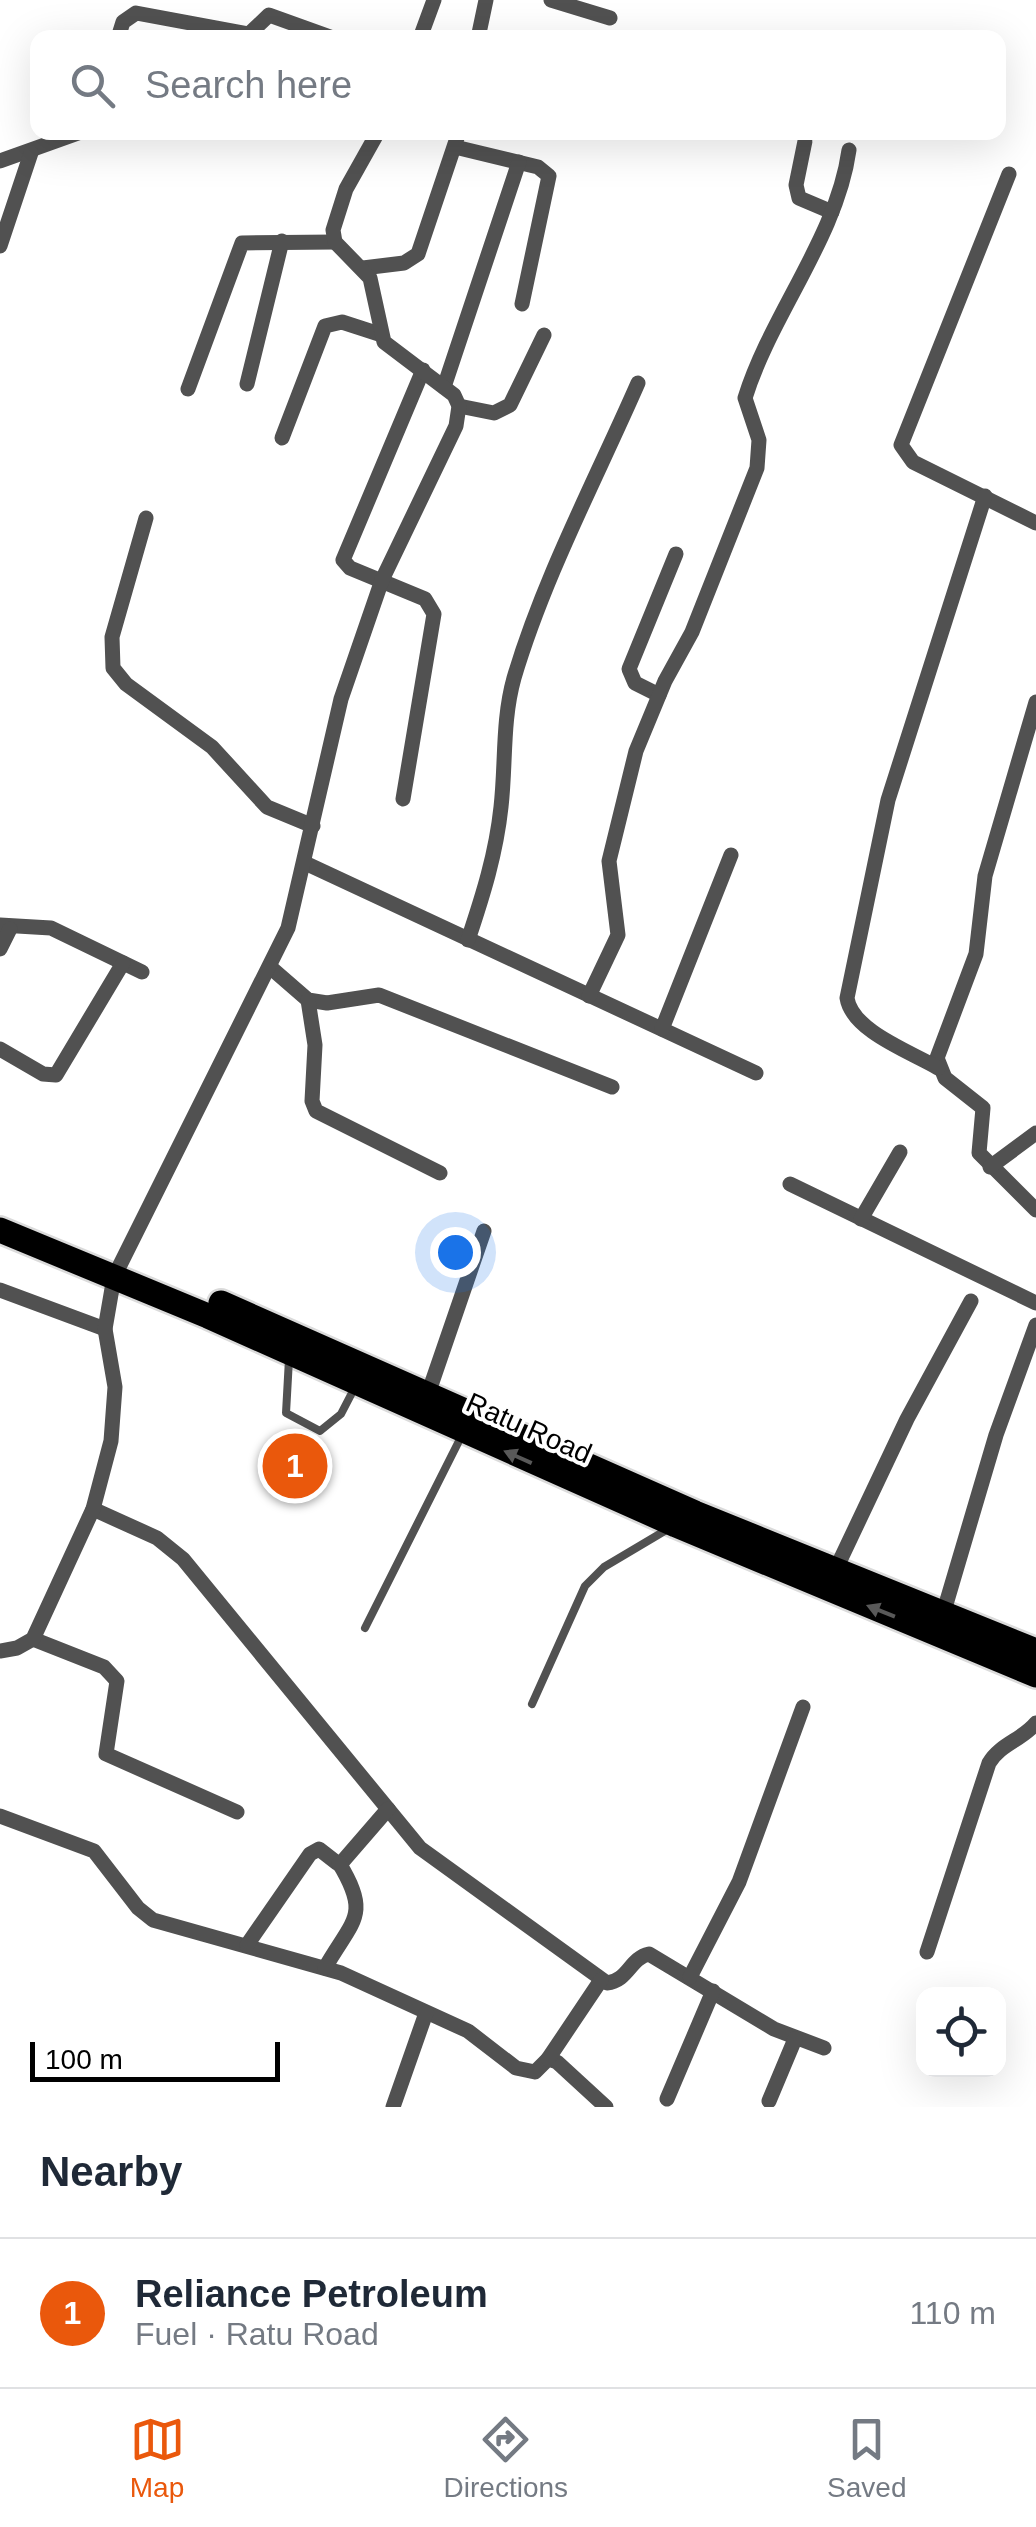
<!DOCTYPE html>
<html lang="en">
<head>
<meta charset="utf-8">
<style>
	:root { --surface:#fff; --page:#f6f6f7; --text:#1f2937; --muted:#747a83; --line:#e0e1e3; --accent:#ea580c }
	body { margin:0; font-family:Arial,sans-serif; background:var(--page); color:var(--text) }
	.controls { position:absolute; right:30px; bottom:30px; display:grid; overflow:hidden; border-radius:20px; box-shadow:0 10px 40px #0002 }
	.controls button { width:90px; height:90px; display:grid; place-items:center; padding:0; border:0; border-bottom:2px solid var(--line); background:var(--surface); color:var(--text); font:50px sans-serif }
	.scale { position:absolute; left:30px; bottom:25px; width:250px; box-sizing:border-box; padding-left:10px; border:5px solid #000; border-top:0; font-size:28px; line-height:35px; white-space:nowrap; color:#000; -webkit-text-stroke:8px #fff; paint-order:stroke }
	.you { position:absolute; left:455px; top:1252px; width:35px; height:35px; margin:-25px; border:8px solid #fff; border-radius:50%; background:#1a73e8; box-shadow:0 0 0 15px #1a73e833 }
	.badge { display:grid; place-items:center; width:65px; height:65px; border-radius:50%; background:var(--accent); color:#fff; font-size:32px; font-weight:700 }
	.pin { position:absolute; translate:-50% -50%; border:5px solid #fff; box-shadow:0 2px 10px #0006 }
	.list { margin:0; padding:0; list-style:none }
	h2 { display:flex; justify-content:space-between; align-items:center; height:130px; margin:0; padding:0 40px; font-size:42px }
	h2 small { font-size:32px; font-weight:400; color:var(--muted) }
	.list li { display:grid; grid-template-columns:65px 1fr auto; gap:30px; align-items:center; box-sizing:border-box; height:150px; padding:0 40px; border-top:2px solid var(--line) }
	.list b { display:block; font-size:38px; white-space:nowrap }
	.list p { margin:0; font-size:32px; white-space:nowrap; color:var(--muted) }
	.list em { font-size:32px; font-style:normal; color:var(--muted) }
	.icon { flex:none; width:55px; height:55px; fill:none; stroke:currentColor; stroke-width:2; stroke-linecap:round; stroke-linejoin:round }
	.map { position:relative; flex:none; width:1036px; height:2107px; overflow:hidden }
	.search { position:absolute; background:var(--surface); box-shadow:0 10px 40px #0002; left:30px; right:30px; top:30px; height:110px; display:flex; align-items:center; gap:25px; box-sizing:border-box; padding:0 35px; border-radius:20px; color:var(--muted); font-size:38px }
	.sheet { height:280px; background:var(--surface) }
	nav { display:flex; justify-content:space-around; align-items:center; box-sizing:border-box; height:140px; border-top:2px solid var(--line); background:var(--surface); font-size:28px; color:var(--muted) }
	nav a { display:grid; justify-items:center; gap:5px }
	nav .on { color:var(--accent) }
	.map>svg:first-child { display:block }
</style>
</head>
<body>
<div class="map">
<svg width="1036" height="2107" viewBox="0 0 1036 2107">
	<rect width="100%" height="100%" fill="#fff"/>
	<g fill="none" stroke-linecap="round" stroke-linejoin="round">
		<defs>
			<g id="primary">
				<path d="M0,1230L208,1316L676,1525L1036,1675"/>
				<path d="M221,1303L695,1513L1036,1651"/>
			</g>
		</defs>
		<use href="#primary" stroke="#dbdbdb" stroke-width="30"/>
		<g stroke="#515151" stroke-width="8">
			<path d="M289,1359L286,1413L320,1431L341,1414L355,1387"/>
			<path d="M365,1628L462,1435"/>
			<path d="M532,1704L585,1586L604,1567L668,1529"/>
		</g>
		<g stroke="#515151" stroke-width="15">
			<path d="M551,0L610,18"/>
			<path d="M118,38L123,22L136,13L249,34L269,15L333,38"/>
			<path d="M420,38L434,0"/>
			<path d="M478,38L486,0"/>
			<path d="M805,141L796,185L799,198L832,212"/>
			<path d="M455,147L538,167L549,176L522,304"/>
			<path d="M0,161L81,132"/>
			<path d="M1009,174L901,445L913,462L1036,523"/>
			<path d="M0,246L31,153"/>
			<path d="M363,268L404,263L418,254L459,132"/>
			<path d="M247,384L282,241"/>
			<path d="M444,387L519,162"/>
			<path d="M188,389L242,243L335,242"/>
			<path d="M459,406L494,413L510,405L544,335"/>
			<path d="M282,438L325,326L342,322L379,334"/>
			<path d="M146,518L112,637L113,668L126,684L212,747L267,807L313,826"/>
			<path d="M659,695L635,683L629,669L676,554"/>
			<path d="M1036,702L985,876L976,954L937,1058L945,1078L983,1108L979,1153L1036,1210"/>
			<path d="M403,799L434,614L425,599L350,568L343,560L423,370"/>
			<path d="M305,863L756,1073"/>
			<path d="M0,925L51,928L142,972"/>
			<path d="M468,940C483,895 496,854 501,807C506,763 502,721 514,678C544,577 596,479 638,383"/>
			<path d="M0,949L10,929"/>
			<path d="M270,967L308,1000L327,1003L379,995L612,1087"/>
			<path d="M589,996L618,935L609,861L636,751L665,681L692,632L757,468L759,440L745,398C771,314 837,237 849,150"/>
			<path d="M308,1000L315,1045L312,1101L316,1111L440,1173"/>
			<path d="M662,1029L731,855"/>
			<path d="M0,1049L43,1074L56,1075L123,963"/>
			<path d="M938,1068C911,1052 852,1031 847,998L888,800L985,496"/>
			<path d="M990,1167L1036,1133"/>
			<path d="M790,1184L1036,1303"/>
			<path d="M861,1219L900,1152"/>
			<path d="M0,1290L105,1329"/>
			<path d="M428,1394L484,1231"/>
			<path d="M93,1509L157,1538L183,1559L420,1848L607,1983C628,1981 630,1958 649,1954L774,2029L824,2048"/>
			<path d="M835,1571L907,1419L971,1301"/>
			<path d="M941,1621L996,1435L1036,1325"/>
			<path d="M33,1639L104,1667L117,1681L106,1754L237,1812"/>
			<path d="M0,1651L17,1648L33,1639L93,1509L111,1441L115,1387L105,1329L114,1277L288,928L341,699L382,580L456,426L459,406L454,395L384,342L370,278L335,242L333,230L346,189L378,132"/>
			<path d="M0,1816L94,1851L138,1908L153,1920L341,1973L468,2031L516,2068L535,2072L548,2059L557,2062L606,2107"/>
			<path d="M247,1945L310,1854L319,1849L337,1863L343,1861L388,1809"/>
			<path d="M927,1952L989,1763C1000,1744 1022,1740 1036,1723"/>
			<path d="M325,1968C353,1919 371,1916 339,1863"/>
			<path d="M690,1977L739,1882L803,1707"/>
			<path d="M548,2059L601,1980"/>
			<path d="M667,2099L713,1991"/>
			<path d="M769,2101L795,2039"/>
			<path d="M393,2107L426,2013"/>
		</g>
		<use href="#primary" stroke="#000" stroke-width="25"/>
	</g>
	<defs><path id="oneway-solid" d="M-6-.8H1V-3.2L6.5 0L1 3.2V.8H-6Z" transform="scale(2.5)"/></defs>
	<g fill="#595959">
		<use href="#oneway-solid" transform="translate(518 1457) rotate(-156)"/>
		<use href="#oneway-solid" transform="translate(881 1611) rotate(-158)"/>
	</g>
	<g text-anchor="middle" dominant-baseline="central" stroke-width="8" stroke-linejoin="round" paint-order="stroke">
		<g font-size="28" fill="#000" stroke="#fff">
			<text transform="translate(529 1428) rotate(24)">Ratu Road</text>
		</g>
	</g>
</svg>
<div class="controls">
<button><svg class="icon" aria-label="locate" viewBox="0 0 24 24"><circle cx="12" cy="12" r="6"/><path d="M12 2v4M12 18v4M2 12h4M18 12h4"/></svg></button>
</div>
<div class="scale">100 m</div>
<div class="you"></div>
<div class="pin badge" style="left:295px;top:1466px">1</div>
<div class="search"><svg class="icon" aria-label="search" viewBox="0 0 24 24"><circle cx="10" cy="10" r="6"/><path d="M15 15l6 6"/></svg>Search here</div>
</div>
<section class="sheet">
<h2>Nearby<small></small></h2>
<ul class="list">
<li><span class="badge">1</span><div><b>Reliance Petroleum</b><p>Fuel · Ratu Road</p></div><em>110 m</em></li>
</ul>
</section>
<nav>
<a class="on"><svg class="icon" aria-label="map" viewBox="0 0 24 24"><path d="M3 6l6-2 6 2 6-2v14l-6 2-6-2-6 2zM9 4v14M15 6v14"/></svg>Map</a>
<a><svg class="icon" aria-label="directions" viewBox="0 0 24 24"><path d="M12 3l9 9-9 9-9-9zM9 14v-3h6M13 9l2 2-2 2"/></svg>Directions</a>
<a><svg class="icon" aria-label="saved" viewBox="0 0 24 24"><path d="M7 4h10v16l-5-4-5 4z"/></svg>Saved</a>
</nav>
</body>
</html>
